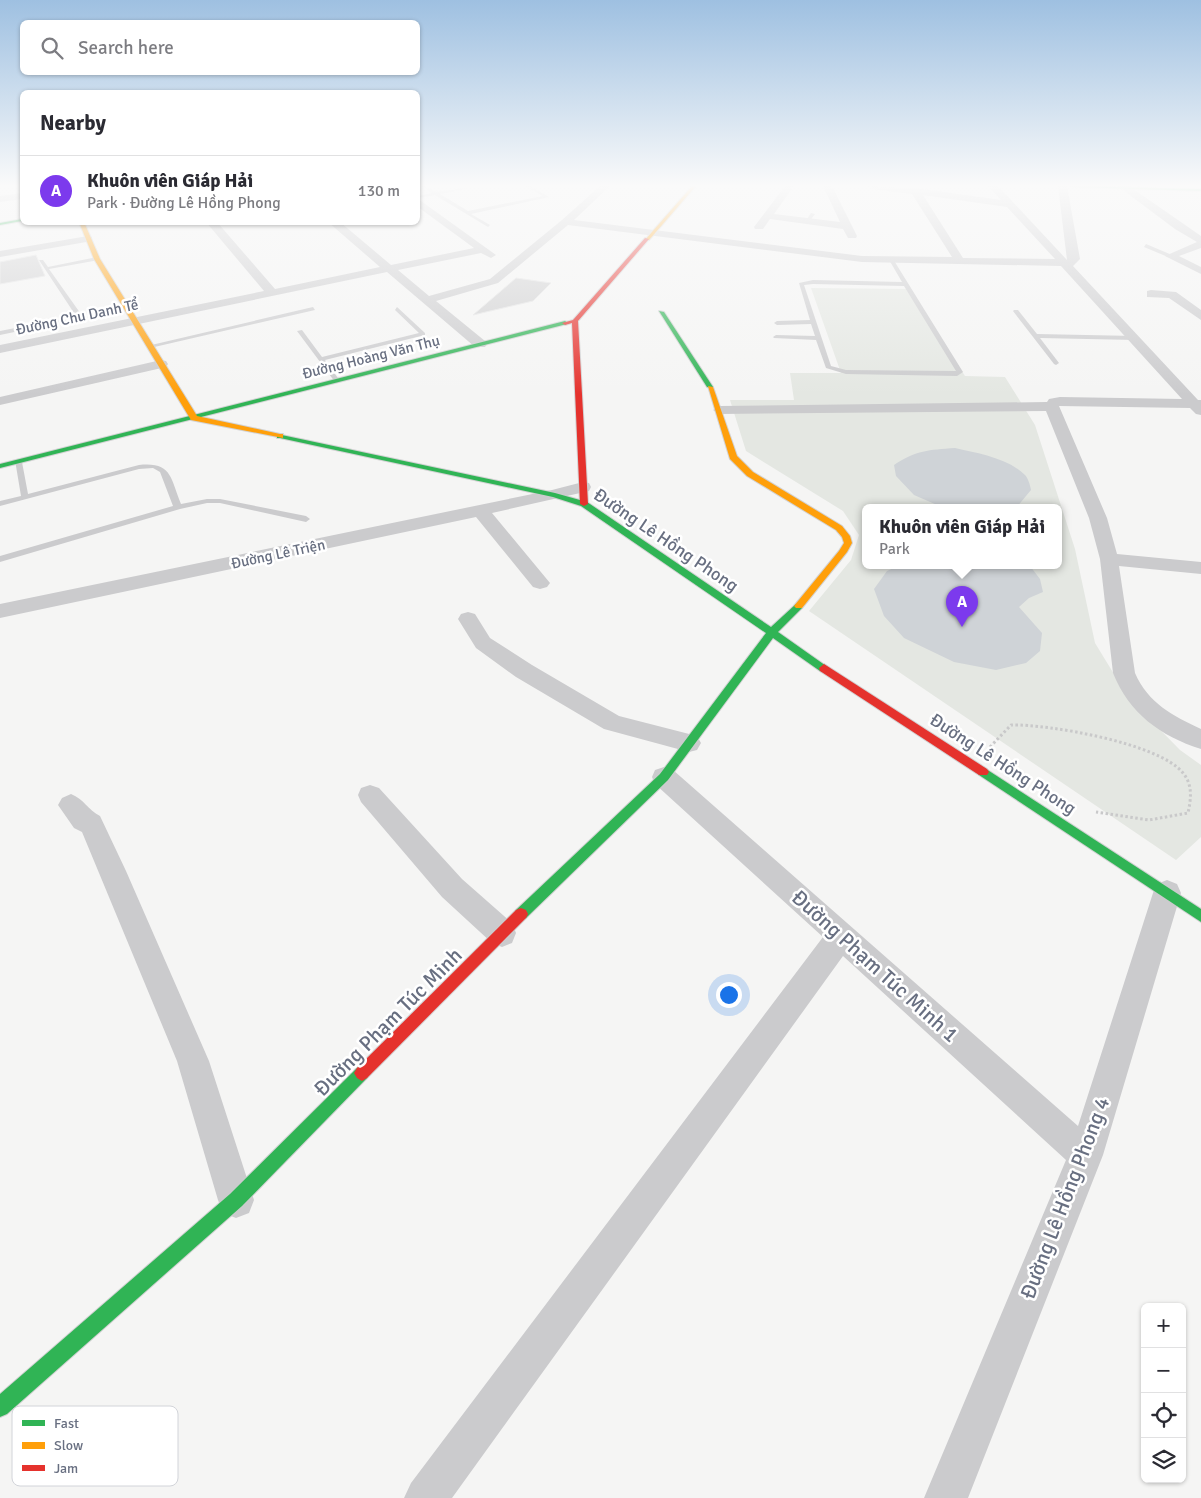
<!DOCTYPE html>
<html lang="en">
<head>
<meta charset="utf-8">
<style>
	:root { --surface:#fff; --page:#f2f2f3; --text:#2b2b33; --muted:#7c7c81; --line:#e1e1e2; --accent:#7c3aed }
	body { margin:0; font-family:Signika,sans-serif; background:var(--page); color:var(--text) }
	.controls { position:absolute; right:15px; bottom:15px; display:grid; overflow:hidden; border-radius:8px; box-shadow:0 1px 4px #0004 }
	.controls button { width:45px; height:45px; display:grid; place-items:center; padding:0; border:0; border-bottom:1px solid var(--line); background:var(--surface); color:var(--text); font:25px sans-serif }
	.you { position:absolute; left:728px; top:994px; width:18px; height:18px; margin:-12px; border:4px solid #fff; border-radius:50%; background:#1a73e8; box-shadow:0 0 0 8px #1a73e833 }
	.badge { display:grid; place-items:center; width:32px; height:32px; border-radius:50%; background:var(--accent); color:#fff; font-size:16px; font-weight:700 }
	.pin { position:absolute; translate:-50% -41px; filter:drop-shadow(0 1px 2px #0008) }
	.pin::after { content:''; position:absolute; top:26px; width:18px; height:15px; background:inherit; clip-path:polygon(0 0,100% 0,50% 100%) }
	.popup { position:absolute; left:862px; top:504px; width:200px; height:65px; box-sizing:border-box; display:grid; place-content:center; border-radius:8px; background:var(--surface); filter:drop-shadow(0 1px 4px #0005); font-size:16px; white-space:nowrap; color:var(--muted) }
	.popup b { font-size:19px; color:var(--text) }
	.popup::after { content:''; position:absolute; left:50%; top:100%; margin-left:-10px; border:10px solid transparent; border-top-color:var(--surface) }
	.list { margin:0; padding:0; list-style:none }
	h2 { display:flex; justify-content:space-between; align-items:center; height:65px; margin:0; padding:0 20px; font-size:21px }
	h2 small { font-size:16px; font-weight:400; color:var(--muted) }
	.list li { display:grid; grid-template-columns:32px 1fr auto; gap:15px; align-items:center; box-sizing:border-box; height:70px; padding:0 20px; border-top:1px solid var(--line) }
	.list b { display:block; font-size:19px; white-space:nowrap }
	.list p { margin:0; font-size:16px; white-space:nowrap; color:var(--muted) }
	.list em { font-size:16px; font-style:normal; color:var(--muted) }
	.icon { flex:none; width:28px; height:28px; fill:none; stroke:currentColor; stroke-width:2; stroke-linecap:round; stroke-linejoin:round }
	.map { position:relative; flex:none; width:1201px; height:1498px; overflow:hidden }
	.search { position:absolute; background:var(--surface); box-shadow:0 1px 4px #0004; left:20px; top:20px; width:400px; height:55px; display:flex; align-items:center; gap:12px; box-sizing:border-box; padding:0 18px; border-radius:8px; color:var(--muted); font-size:19px }
	.panel { position:absolute; background:var(--surface); box-shadow:0 1px 4px #0004; left:20px; top:90px; width:400px; height:135px; border-radius:8px }
	.map>svg:first-child { display:block }
</style>
</head>
<body>
<div class="map">
<svg width="1201" height="1498" viewBox="0 0 1201 1498">
	<rect width="100%" height="100%" fill="#f5f5f4"/>
	<path fill="#e4e7e2" fill-rule="evenodd" d="M811,288L908,289L965,376L1005,377L1035,425L1075,549L1095,643L1128,697L1180,750L1201,765V837L1176,860L809,611L851,560L859,535L843,511L746,451L730,400H794L790,373H841ZM866,508H1058V566H866Z"/>
	<g fill="#cfd3d7">
		<path d="M955,448C977,453 1008,458 1025,475C1028,478 1030,485 1031,490L1016,508H944L914,495L896,476L894,465C917,450 928,450 955,448Z"/>
		<path d="M898,566H1030L1040,579L1043,592L1029,598L1019,607L1042,633L1040,651L1026,663L996,670L954,662L904,638L884,616L874,589L887,571Z"/>
	</g>
	<g fill="#d0d0d1" stroke="#e4e4e4">
		<path d="M36,255L45,276L0,284V262Z"/>
		<path d="M516,278L551,283L533,301L473,315Z"/>
	</g>
	<g fill="none" stroke-linecap="round" stroke-linejoin="round">
		<defs>
			<g id="fast">
				<path d="M1070,186L1201,189V191L1072,187Z"/>
				<path d="M22,219V221L0,225V223Z"/>
				<path d="M659,311L664,312L713,387L712,388L707,387Z"/>
				<path d="M565,321L568,323L567,324L0,468V464Z"/>
				<path d="M277,434L555,493L587,502L771,627L796,604H802V608L778,632L829,668L824,672L820,671L773,638L668,780L526,918L521,920L516,918L514,914L516,910L660,774L766,633L581,506L553,497L280,438H277Z"/>
				<path d="M983,767L1201,909V922L979,775L977,772L979,769Z"/>
				<path d="M362,1065L367,1068L370,1073L367,1078L242,1206L7,1414L0,1417V1394L230,1194L357,1068Z"/>
			</g>
			<g id="slow">
				<path d="M692,186H696L649,240H645Z"/>
				<path d="M79,222H84L100,259L197,416L280,434H283V438L191,420L94,259Z"/>
				<path d="M708,386L713,387L737,456L753,472L842,526L850,536L852,543L847,552L802,608H796L794,606L839,551L844,543L842,537L836,530L747,476L730,459Z"/>
			</g>
			<g id="jam">
				<path d="M645,238L649,239L578,321L588,504L584,506L580,504L572,323L565,325L562,323L573,320Z"/>
				<path d="M824,664L987,769L989,772L987,775H979L820,671L819,668Z"/>
				<path d="M521,908L526,910L528,914L526,918L367,1078L362,1081L357,1078L354,1073L357,1068L516,910Z"/>
			</g>
		</defs>
		<use href="#fast" stroke="#d2d2d3" stroke-width="2"/>
		<use href="#slow" stroke="#d2d2d3" stroke-width="2"/>
		<use href="#jam" stroke="#d2d2d3" stroke-width="2"/>
		<path stroke="#c9c9ca" stroke-width="3" stroke-dasharray="2.5 2.5" stroke-linecap="butt" d="M990,747L1011,725C1048,724 1159,743 1183,773C1193,785 1191,799 1188,813L1149,820L1096,812"/>
		<g fill="#cbcbcd" fill-rule="evenodd">
			<path d="M421,186H426L436,192L479,186L440,194L468,211L543,196L525,186H530L549,197L471,214L490,225L488,227L435,195L418,198V196L432,193Z"/>
			<path d="M811,213L815,214L809,222H805Z"/>
			<path d="M1146,244L1172,255L1173,256L1168,257L1144,247Z"/>
			<path d="M97,257L99,260L49,269L83,317L82,318L0,335V331L76,316L39,260H43L48,267Z"/>
			<path d="M888,258L893,259L963,372L957,376L846,374L826,368L816,340L774,338L773,337L776,335L815,336L811,324L777,325L774,323L777,321L810,320L799,283L813,280L902,282ZM813,284L904,286L956,371L846,370L831,366L804,285Z"/>
			<path d="M313,307L315,310L150,348L147,346Z"/>
			<path d="M397,307L425,333V335L325,360L340,381L337,383L335,382L297,331L302,330L322,357L419,333L395,310Z"/>
			<path d="M1014,310H1018L1037,334L1135,336L1138,338L1135,340L1040,338L1059,363L1056,365L1054,364L1013,311Z"/>
			<path d="M15,460L22,462L28,494L139,465C172,462 170,477 181,504L207,499H220L306,516L310,519L306,522L220,503H207L180,509L0,562V556L173,506L160,472L153,468L139,469L0,506V501L21,496Z"/>
		</g>
		<g fill="#cbcbcd" fill-rule="evenodd">
			<path d="M600,186H610L574,220L862,256L952,257L912,194L872,189L867,186L915,188L1001,200L988,186H998L1067,260L1058,186H1067L1080,259L1073,266L1198,400H1201V415L1196,414L1190,408L1059,406L1107,518L1117,554L1201,562V574L1119,566L1135,673C1148,703 1173,716 1201,729V749C1160,736 1129,713 1113,673L1100,559L1089,518L1046,411L720,414L713,410L720,406L1047,402L1049,399L1060,397L1182,399L1061,266L862,262L568,225L498,283L436,301L485,341L487,344L485,347H475L387,272L0,353V345L264,291L206,222H217L275,289L380,267L328,222H340L391,265L474,248L418,207V200L421,201L496,255L491,258L481,253L398,270L429,296L490,279L562,220ZM923,195L1007,207L1055,259L963,258Z"/>
			<path d="M785,186H794L774,214L840,222L823,186H832L857,236L856,238H848L843,229L770,219L763,229H755L754,227Z"/>
			<path d="M1123,186H1129L1201,236V248L1179,256L1201,267V274L1165,256L1197,242L1175,229L1123,190Z"/>
			<path d="M22,193V199L0,202V196Z"/>
			<path d="M88,236L92,237V241L0,257V251Z"/>
			<path d="M1151,290L1176,292L1201,310V320L1169,298L1147,297V291Z"/>
			<path d="M161,360L166,361L168,364L166,367L0,405V397Z"/>
			<path d="M583,482L589,483L591,487L589,491L492,513L550,583L547,587L540,589L533,587L476,517L0,618V604L552,490Z"/>
			<path d="M468,612L475,614L490,638L532,665L619,716L697,736L701,743L697,750L689,752L604,729L516,677L476,648L458,619L461,614Z"/>
			<path d="M664,767L673,770L1078,1126L1153,893L1157,884L1167,880L1177,884L1181,893L1103,1155L968,1498H924L1066,1160L843,956L452,1498H404L411,1483L823,937L655,784L652,777L655,770Z"/>
			<path d="M370,785L379,788L462,879L512,923L516,933L512,943L502,947L492,943L442,897L361,802L358,795L361,788Z"/>
			<path d="M71,794C84,799 88,810 100,816L126,871L209,1061L254,1200L249,1213L236,1218L223,1213L218,1200L177,1061L82,832L74,828L58,805L62,798Z"/>
		</g>
		<use href="#fast" fill="#30b455" fill-rule="evenodd"/>
		<use href="#slow" fill="#ff9f0a" fill-rule="evenodd"/>
		<use href="#jam" fill="#e5322d" fill-rule="evenodd"/>
	</g>
	<linearGradient id="sky" x2="0" y2="1"><stop stop-color="#9ec0e1"/><stop offset="0.47" stop-color="#fafafa"/><stop offset="1" stop-color="#fafafa" stop-opacity="0"/></linearGradient>
	<rect width="1201" height="395" fill="url(#sky)"/>
	<g text-anchor="middle" dominant-baseline="central" stroke-width="5" stroke-linejoin="round" paint-order="stroke">
		<g font-size="15" fill="#686f81" stroke="#fff">
			<text transform="translate(77 317) rotate(-12)">Đường Chu Danh Tể</text>
			<text transform="translate(371 357) rotate(-14)">Đường Hoàng Văn Thụ</text>
			<text transform="translate(278 554) rotate(-12)">Đường Lê Triện</text>
		</g>
		<g font-size="18" fill="#686f81" stroke="#fff">
			<text transform="translate(666 540) rotate(34)">Đường Lê Hồng Phong</text>
			<text transform="translate(1003 764) rotate(33)">Đường Lê Hồng Phong</text>
		</g>
		<g font-size="21" fill="#686f81" stroke="#fff">
			<text transform="translate(875 966) rotate(42)">Đường Phạm Túc Minh 1</text>
			<text transform="translate(388 1022) rotate(-45)">Đường Phạm Túc Minh</text>
			<text transform="translate(1065 1198) rotate(-69)">Đường Lê Hồng Phong 4</text>
		</g>
	</g>
	<rect x="12" y="1406" width="166" height="80" rx="8" fill="#fff" stroke="#d2d4d9" stroke-width="1"/>
	<rect x="22" y="1420" width="23" height="6" fill="#30b455"/>
	<rect x="22" y="1442" width="23" height="7" fill="#ff9f0a"/>
	<rect x="22" y="1465" width="23" height="6" fill="#e5322d"/>
	<g font-size="14" fill="#686f81">
		<text x="54" y="1428">Fast</text>
		<text x="54" y="1450">Slow</text>
		<text x="54" y="1473">Jam</text>
	</g>
</svg>
<div class="controls">
<button>+</button>
<button>−</button>
<button><svg class="icon" aria-label="locate" viewBox="0 0 24 24"><circle cx="12" cy="12" r="6"/><path d="M12 2v4M12 18v4M2 12h4M18 12h4"/></svg></button>
<button><svg class="icon" aria-label="layers" viewBox="0 0 24 24"><path d="M12 4l9 5-9 5-9-5zM3 14l9 5 9-5"/></svg></button>
</div>
<div class="you"></div>
<div class="pin badge" style="left:962px;top:627px">A</div>
<div class="popup"><b>Khuôn viên Giáp Hải</b>Park</div>
<div class="search"><svg class="icon" aria-label="search" viewBox="0 0 24 24"><circle cx="10" cy="10" r="6"/><path d="M15 15l6 6"/></svg>Search here</div>
<section class="panel">
<h2>Nearby<small></small></h2>
<ul class="list">
<li><span class="badge">A</span><div><b>Khuôn viên Giáp Hải</b><p>Park · Đường Lê Hồng Phong</p></div><em>130 m</em></li>
</ul>
</section>
</div>
</body>
</html>
